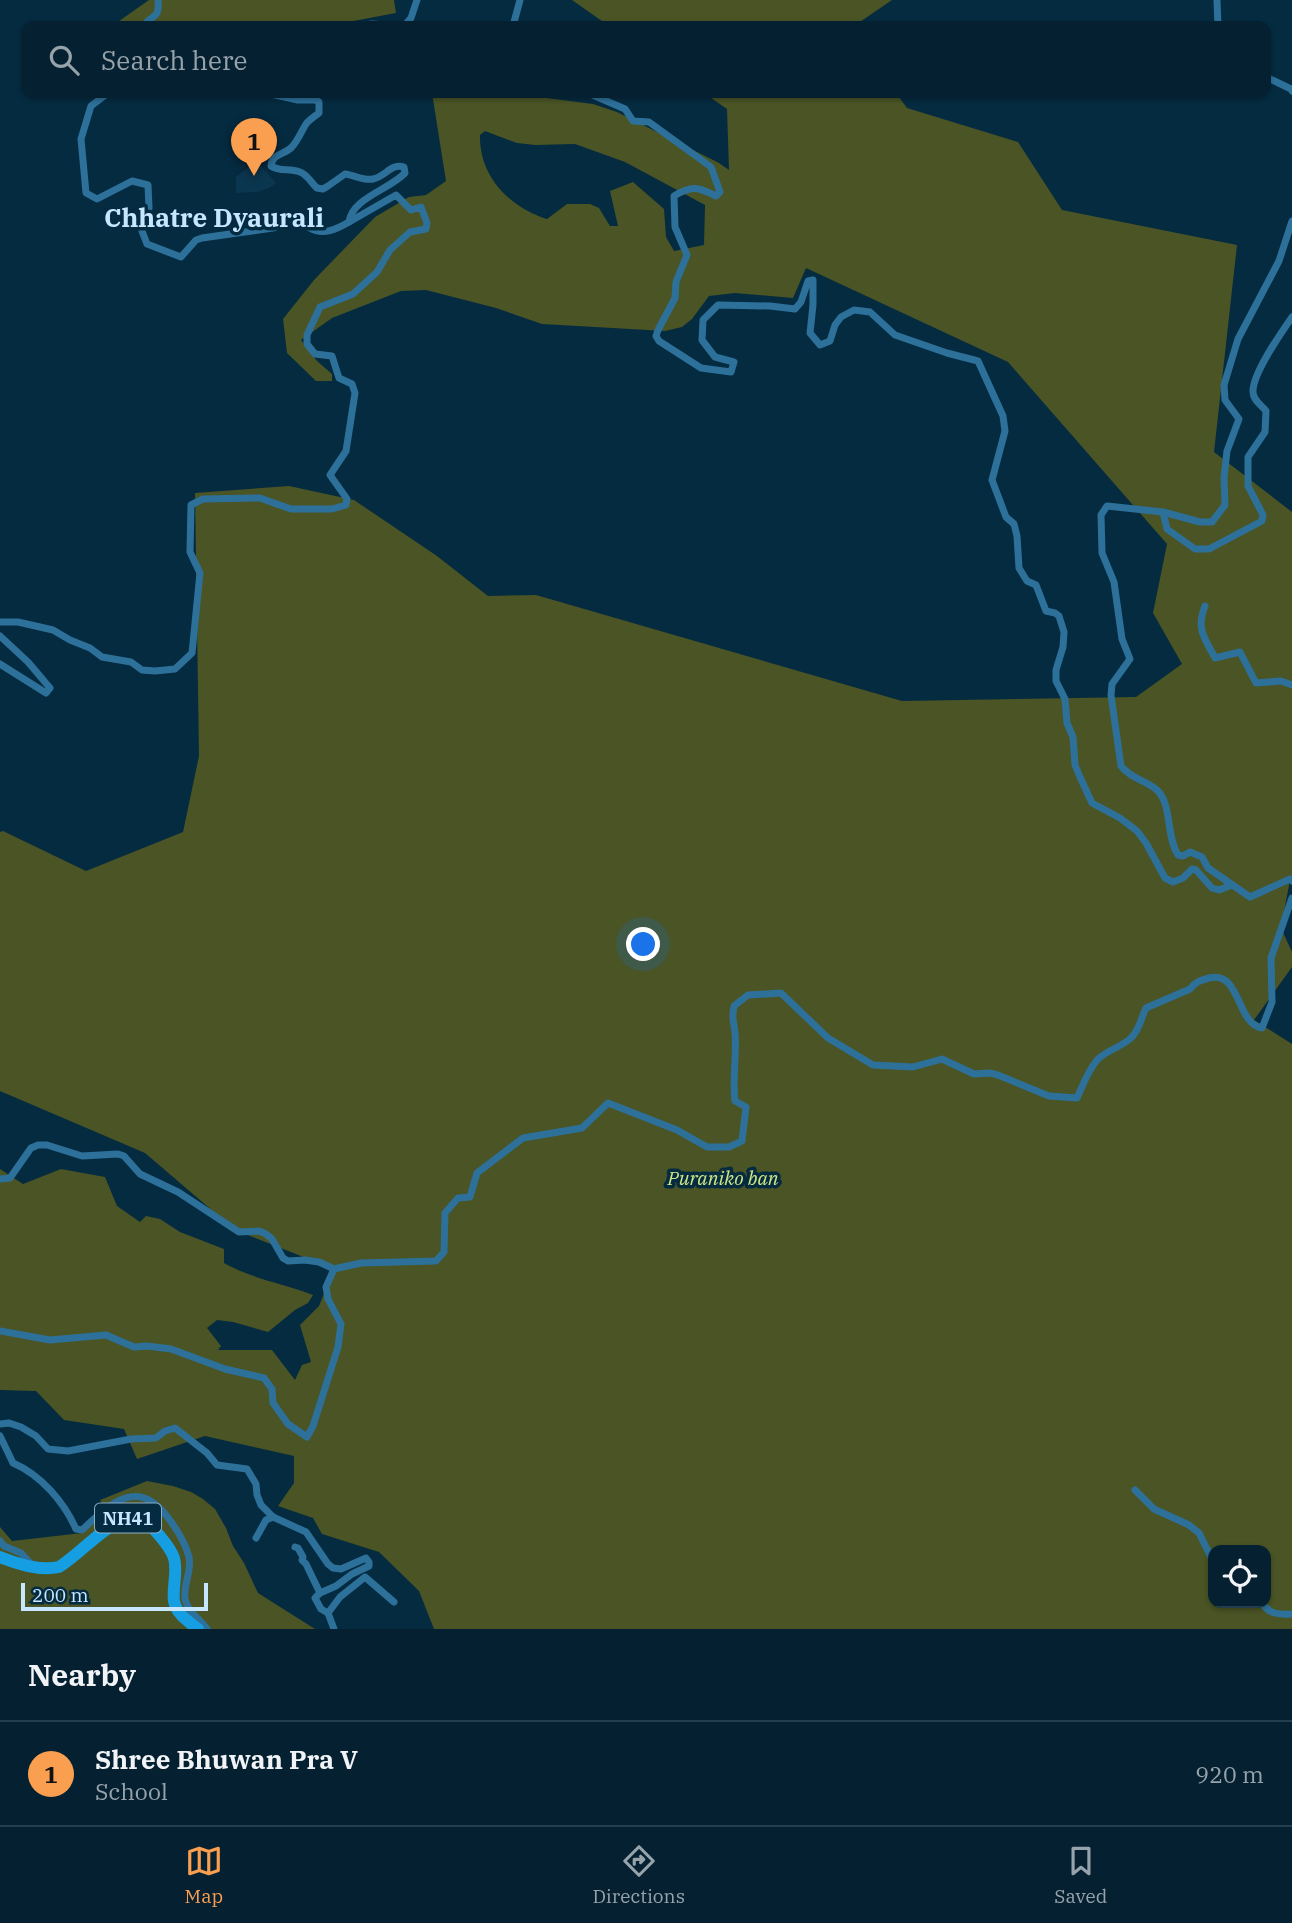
<!DOCTYPE html>
<html lang="en">
<head>
<meta charset="utf-8">
<style>
	:root { --surface:#042031; --page:#122d3d; --text:#f1f3f6; --muted:#97a3ab; --line:#253e4d; --accent:#fa9f4f }
	body { margin:0; font-family:"IBM Plex Serif",serif; background:var(--page); color:var(--text) }
	.controls { position:absolute; right:21px; bottom:21px; display:grid; overflow:hidden; border-radius:14px; box-shadow:0 2px 5px #0004 }
	.controls button { width:63px; height:63px; display:grid; place-items:center; padding:0; border:0; border-bottom:2px solid var(--line); background:var(--surface); color:var(--text); font:35px sans-serif }
	.scale { position:absolute; left:21px; bottom:18px; width:187px; box-sizing:border-box; padding-left:7px; border:4px solid #c6e7ff; border-top:0; font-size:19px; line-height:24px; white-space:nowrap; color:#c6e7ff; -webkit-text-stroke:5px #052b41; paint-order:stroke }
	.you { position:absolute; left:644px; top:945px; width:24px; height:24px; margin:-18px; border:5px solid #fff; border-radius:50%; background:#1a73e8; box-shadow:0 0 0 10px #1a73e833 }
	.badge { display:grid; place-items:center; width:46px; height:46px; border-radius:50%; background:var(--accent); color:#111; font-size:23px; font-weight:700 }
	.pin { position:absolute; translate:-50% -58px; filter:drop-shadow(0 2px 4px #0008) }
	.pin::after { content:''; position:absolute; top:37px; width:24px; height:21px; background:inherit; clip-path:polygon(0 0,100% 0,50% 100%) }
	.list { margin:0; padding:0; list-style:none }
	h2 { display:flex; justify-content:space-between; align-items:center; height:91px; margin:0; padding:0 28px; font-size:30px }
	h2 small { font-size:23px; font-weight:400; color:var(--muted) }
	.list li { display:grid; grid-template-columns:46px 1fr auto; gap:21px; align-items:center; box-sizing:border-box; height:105px; padding:0 28px; border-top:2px solid var(--line) }
	.list b { display:block; font-size:26px; white-space:nowrap }
	.list p { margin:0; font-size:23px; white-space:nowrap; color:var(--muted) }
	.list em { font-size:23px; font-style:normal; color:var(--muted) }
	.icon { flex:none; width:38px; height:38px; fill:none; stroke:currentColor; stroke-width:2; stroke-linecap:round; stroke-linejoin:round }
	.map { position:relative; flex:none; width:1292px; height:1629px; overflow:hidden }
	.search { position:absolute; background:var(--surface); box-shadow:0 2px 5px #0004; left:21px; right:21px; top:21px; height:77px; display:flex; align-items:center; gap:18px; box-sizing:border-box; padding:0 24px; border-radius:14px; color:var(--muted); font-size:26px }
	.sheet { height:196px; background:var(--surface) }
	nav { display:flex; justify-content:space-around; align-items:center; box-sizing:border-box; height:98px; border-top:2px solid var(--line); background:var(--surface); font-size:19px; color:var(--muted) }
	nav a { display:grid; justify-items:center; gap:4px }
	nav .on { color:var(--accent) }
	.map>svg:first-child { display:block }
</style>
</head>
<body>
<div class="map">
<svg width="1292" height="1629" viewBox="0 0 1292 1629">
	<rect width="100%" height="100%" fill="#052b41"/>
	<path fill="#0b364f" d="M257,161L276,183L269,188L257,192L236,193V177Z"/>
	<g fill="#4a5424" fill-rule="evenodd">
		<path d="M149,0H394L396,13L327,26H112Z"/>
		<path d="M572,0H892L854,26H609Z"/>
		<path d="M432,93H508L593,104L617,112L719,163L729,170L727,109L704,93H896L907,108L1018,142L1062,210L1237,245L1214,452L1292,512V878L1290,880L1281,928L1292,952V967L1254,1020L1292,1044V1629H434L419,1591L379,1552L322,1534L313,1518L278,1506L294,1483V1456L205,1436L137,1459L124,1429L64,1420L36,1391L0,1390V1169L23,1184L61,1169L105,1177L117,1206L140,1222L146,1216L160,1219L180,1232L224,1249V1263C252,1279 283,1283 313,1295L308,1303L295,1310L268,1332L233,1322L217,1320L207,1328L221,1346L218,1350H272L295,1380L302,1365L311,1362L300,1325L319,1306L334,1269L235,1230L145,1153L0,1091V832L3,831L86,871L183,832L199,756L195,493L289,486L354,500L437,556L488,596L536,595L902,701L1136,697L1182,664L1153,613L1167,544L1008,362L806,268L793,298L735,293L709,296L692,319L682,327L665,331L542,324L496,308L426,290L401,291L332,318L301,340L317,361L332,374V381H316L287,353L283,319L314,280L375,217L409,197L426,195L446,181ZM485,131L517,143L535,145L575,144L625,162L705,205L704,245L674,251L666,237L664,209L633,182L610,191L618,226H610L599,208L590,204H567L547,219C509,207 479,176 480,135ZM1213,1550H1266V1603H1213Z"/>
		<path d="M147,1481L173,1486L191,1492L203,1499L215,1509L226,1528L233,1546L244,1563L258,1593L315,1629H0V1527L12,1541L82,1533L107,1511L100,1500Z"/>
	</g>
	<g fill="none" stroke-linecap="round" stroke-linejoin="round">
		<g stroke="#2d719b" stroke-width="7">
			<path d="M1217,0L1218,26"/>
			<path d="M143,26C152,14 160,20 158,0"/>
			<path d="M359,26L372,24L402,26"/>
			<path d="M404,26L411,18L417,0"/>
			<path d="M513,26L520,0"/>
			<path d="M1266,77L1291,89L1292,91"/>
			<path d="M108,93L91,106L81,139L86,193L97,199L132,181L148,185L149,208L142,231L147,244L181,257L196,240L202,238L273,228L295,218C300,221 304,225 310,228C323,236 337,229 349,222C352,198 389,190 405,173L404,167C391,163 385,177 373,179C364,181 354,175 345,174L328,186L323,189L317,188C311,183 308,175 300,172C289,168 280,172 271,166C272,154 283,155 291,148C298,141 301,132 306,124C309,120 315,116 319,113V102L316,100H298L266,93"/>
			<path d="M588,93L625,109L633,121L649,122L711,167L720,192L716,196C698,187 692,185 674,196L675,227L687,255L676,282L675,298L658,330L656,336L659,341L701,368L731,372L734,362L715,357L702,340L703,320L718,305L770,306L795,309L801,302L808,281L813,280V305L810,333L820,345L830,341L835,325L841,317L854,310L870,312L895,335L947,353L978,361L1003,416L1005,431L992,480L1006,517L1014,524L1017,536L1019,568L1027,581L1036,585L1046,611L1055,613L1059,616L1064,632L1063,647L1056,670V681L1065,699L1067,723L1073,737L1075,765L1080,777L1092,803L1120,818L1137,831L1146,843L1165,878L1173,882L1183,878L1192,869L1196,870L1212,888L1219,890L1232,885"/>
			<path d="M1292,221L1279,261L1238,339L1224,385L1225,400L1239,419L1227,451L1224,478L1225,505L1212,522H1200L1163,512L1107,506L1101,515L1102,553L1114,582L1122,639L1130,659L1112,684L1111,695L1121,766C1132,780 1147,780 1158,791C1172,806 1166,836 1178,855L1183,856L1190,852L1202,857L1208,868L1250,897L1290,879L1292,881"/>
			<path d="M1163,512L1167,529L1195,549H1209L1262,521L1263,515L1248,486V457L1265,432L1266,411C1261,405 1253,400 1253,392C1252,374 1281,333 1292,317"/>
			<path d="M1205,606C1196,629 1204,637 1215,658L1240,652L1256,683L1281,681L1292,685"/>
			<path d="M0,622H18L53,630L70,640L90,648L102,657L131,662L142,670L155,671L175,669L192,653L200,573L190,552L191,505L203,499L260,498L291,509H332L346,505L347,499L330,475L346,451L355,393L352,384L339,378L332,356L315,354L307,344V335L320,307L353,294L377,272L390,250L410,232L426,229L427,223L421,207L411,210L396,195L349,222"/>
			<path d="M0,636L28,662L50,688L46,693L0,664"/>
			<path d="M0,1179L10,1178L31,1148L38,1145H47L82,1156L118,1154L124,1156L140,1174L178,1192L239,1232L259,1231L266,1234L272,1239L283,1258L288,1261L305,1260L319,1262L334,1269"/>
			<path d="M334,1269L361,1263L436,1261L444,1252L445,1213L458,1198L470,1197L477,1173L523,1138L582,1128L608,1103L677,1130L707,1147H729L742,1141L746,1107L735,1101C732,1079 737,1056 735,1033C734,1020 731,1021 734,1006L748,995L781,993L828,1038L873,1065L913,1067L942,1059L974,1074L990,1073L998,1075L1049,1096L1077,1098C1083,1085 1088,1070 1098,1059C1108,1050 1121,1047 1131,1038C1140,1029 1141,1018 1146,1008L1190,989C1195,982 1201,980 1209,978C1241,970 1236,1024 1262,1028L1272,1002L1271,958L1292,898"/>
			<path d="M0,1331L50,1340L106,1335L134,1347L147,1346L171,1349L225,1369L264,1378L272,1389L273,1403L288,1424L307,1437L313,1426L338,1347L341,1324L328,1299L326,1287L334,1269"/>
			<path d="M0,1424L9,1423L21,1427L36,1436L48,1449L68,1451L131,1439L156,1438L165,1431L175,1428L207,1453L217,1465L247,1469L256,1484L257,1495L261,1505L273,1517L306,1532L328,1564L333,1568L341,1569L366,1558L369,1562V1566L352,1574L336,1586L320,1593L315,1598L321,1609L328,1613L334,1629"/>
			<path d="M0,1436L13,1463C41,1475 64,1502 76,1529L82,1530C111,1503 138,1476 169,1519C178,1531 185,1542 189,1557C192,1571 183,1585 185,1599C188,1612 200,1619 207,1629"/>
			<path d="M1135,1490L1154,1509L1189,1525L1199,1533L1211,1557H1213"/>
			<path d="M256,1538L266,1520L273,1517"/>
			<path d="M0,1541L4,1546L21,1553L33,1566"/>
			<path d="M295,1547L298,1548L303,1557L302,1560L306,1564L320,1593"/>
			<path d="M1262,1603C1269,1614 1279,1615 1292,1614"/>
			<path d="M328,1613L340,1597L365,1577L394,1602"/>
		</g>
		<path stroke="#169ee3" stroke-width="12" d="M0,1557C17,1564 40,1571 59,1567C80,1554 101,1528 124,1520C128,1518 135,1517 140,1518C150,1522 171,1548 174,1558C178,1572 172,1587 174,1601C177,1615 188,1621 198,1629"/>
	</g>
	<g text-anchor="middle" dominant-baseline="central" stroke-width="7" stroke-linejoin="round" paint-order="stroke">
		<rect fill="#052b41" stroke="#8cafc6" stroke-width="2" x="95" y="1503.5" width="66" height="29" rx="5"/>
		<g font-size="18" font-weight="bold" fill="#c6e7ff">
			<text x="128" y="1518">NH41</text>
		</g>
		<g font-size="19" font-style="italic" fill="#d2e884" stroke="#052b41">
			<text x="723" y="1178">Puraniko ban</text>
		</g>
		<g font-size="26" font-weight="bold" fill="#c6e7ff" stroke="#052b41">
			<text x="214" y="217">Chhatre Dyaurali</text>
		</g>
	</g>
</svg>
<div class="controls">
<button><svg class="icon" aria-label="locate" viewBox="0 0 24 24"><circle cx="12" cy="12" r="6"/><path d="M12 2v4M12 18v4M2 12h4M18 12h4"/></svg></button>
</div>
<div class="scale">200 m</div>
<div class="you"></div>
<div class="pin badge" style="left:254px;top:176px">1</div>
<div class="search"><svg class="icon" aria-label="search" viewBox="0 0 24 24"><circle cx="10" cy="10" r="6"/><path d="M15 15l6 6"/></svg>Search here</div>
</div>
<section class="sheet">
<h2>Nearby<small></small></h2>
<ul class="list">
<li><span class="badge">1</span><div><b>Shree Bhuwan Pra V</b><p>School</p></div><em>920 m</em></li>
</ul>
</section>
<nav>
<a class="on"><svg class="icon" aria-label="map" viewBox="0 0 24 24"><path d="M3 6l6-2 6 2 6-2v14l-6 2-6-2-6 2zM9 4v14M15 6v14"/></svg>Map</a>
<a><svg class="icon" aria-label="directions" viewBox="0 0 24 24"><path d="M12 3l9 9-9 9-9-9zM9 14v-3h6M13 9l2 2-2 2"/></svg>Directions</a>
<a><svg class="icon" aria-label="saved" viewBox="0 0 24 24"><path d="M7 4h10v16l-5-4-5 4z"/></svg>Saved</a>
</nav>
</body>
</html>
